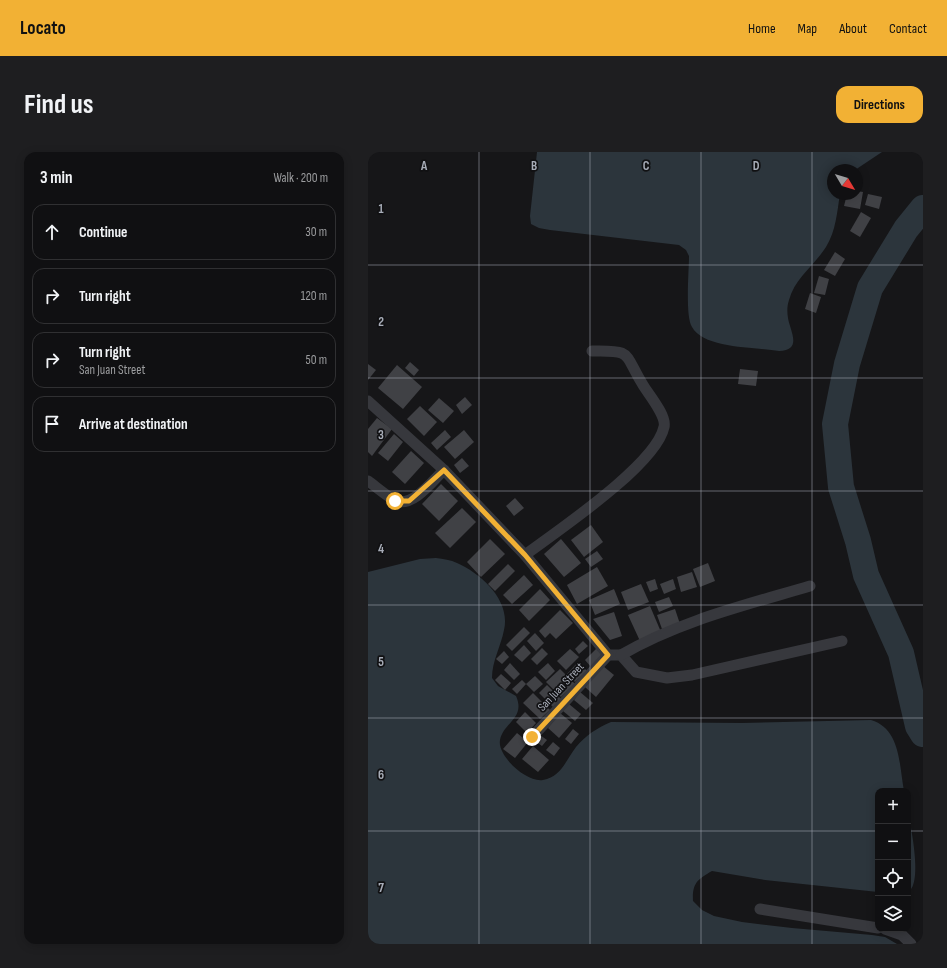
<!DOCTYPE html>
<html lang="en">
<head>
<meta charset="utf-8">
<style>
	:root { --surface:#101012; --page:#1e1e20; --text:#f1f3f6; --muted:#9c9d9f; --line:#303032; --accent:#f2b134 }
	body { margin:0; font-family:"Sofia Sans Condensed",sans-serif; background:var(--page); color:var(--text) }
	.controls { position:absolute; right:12px; bottom:12px; display:grid; overflow:hidden; border-radius:8px; box-shadow:0 2px 10px #0003 }
	.controls button { width:36px; height:36px; display:grid; place-items:center; padding:0; border:0; border-bottom:1px solid var(--line); background:var(--surface); color:var(--text); font:20px sans-serif }
	.compass { position:absolute; left:459px; top:12px; width:36px; height:36px; border-radius:50%; background:var(--surface); box-shadow:0 2px 10px #0003; rotate:128deg }
	.stop { position:absolute; width:12px; height:12px; margin:-9px; border:3px solid #f2b134; border-radius:50%; background:#fff }
	.stop.end { background:#f2b134; border-color:#fff; box-shadow:0 1px 4px #0008 }
	.list { margin:0; padding:0; list-style:none }
	h2 { display:flex; justify-content:space-between; align-items:center; height:52px; margin:0; padding:0 16px; font-size:17px }
	h2 small { font-size:13px; font-weight:400; color:var(--muted) }
	.list li { display:grid; grid-template-columns:26px 1fr auto; gap:12px; align-items:center; box-sizing:border-box; height:56px; margin:0 8px 8px; padding:0 8px; border:1px solid var(--line); border-radius:12px }
	.list b { display:block; font-size:15px; white-space:nowrap }
	.list p { margin:0; font-size:13px; white-space:nowrap; color:var(--muted) }
	.list em { font-size:13px; font-style:normal; color:var(--muted) }
	.icon { flex:none; width:22px; height:22px; fill:none; stroke:currentColor; stroke-width:2; stroke-linecap:round; stroke-linejoin:round }
	.map { position:relative; flex:none; width:555px; height:792px; overflow:hidden; border-radius:12px }
	header { display:flex; align-items:center; gap:24px; box-sizing:border-box; height:56px; padding:0 20px; background:var(--accent); color:#111 }
	header strong { font-size:19px }
	nav { display:flex; gap:22px; margin-inline-start:auto; font-size:14px }
	.intro { display:flex; align-items:center; justify-content:space-between; box-sizing:border-box; height:96px; padding:0 24px }
	h1 { margin:0; font-size:28px }
	.button { padding:10px 18px; border-radius:12px; background:var(--accent); color:#111; font-size:14px; font-weight:700 }
	main { display:flex; gap:24px; padding:0 24px }
	aside { flex:1; background:var(--surface); border-radius:12px; box-shadow:0 2px 10px #0003 }
	.map>svg:first-child { display:block }
</style>
</head>
<body>
<header>
<strong>Locato</strong>
<nav><a>Home</a><a>Map</a><a>About</a><a>Contact</a></nav>
</header>
<div class="intro"><h1>Find us</h1><a class="button">Directions</a></div>
<main>
<aside>
<h2>3 min<small>Walk · 200 m</small></h2>
<ul class="list">
<li><svg class="icon" aria-label="ahead" viewBox="0 0 24 24"><path d="M12 20V5M6 11l6-6 6 6"/></svg><div><b>Continue</b></div><em>30 m</em></li>
<li><svg class="icon" aria-label="right" viewBox="0 0 24 24"><path d="M7 20v-9h11M14 6l5 5-5 5"/></svg><div><b>Turn right</b></div><em>120 m</em></li>
<li><svg class="icon" aria-label="right" viewBox="0 0 24 24"><path d="M7 20v-9h11M14 6l5 5-5 5"/></svg><div><b>Turn right</b><p>San Juan Street</p></div><em>50 m</em></li>
<li><svg class="icon" aria-label="arrive" viewBox="0 0 24 24"><path d="M6 21V4h12l-3 4 3 4H6"/></svg><div><b>Arrive at destination</b></div></li>
</ul>
</aside>
<div class="map">
<svg width="555" height="792" viewBox="0 0 555 792">
	<rect width="100%" height="100%" fill="#161618"/>
	<g fill="#2c353c">
		<path d="M169,0H514L487,18H465V42H472C469,60 468,79 458,95C446,114 427,126 421,148C419,154 419,160 420,166C422,179 435,198 411,199C389,195 336,197 324,175C317,164 321,119 321,104L318,98L311,93L182,78L171,76L163,72L162,64Z"/>
		<path d="M68,406C75,407 83,408 89,411C114,422 143,449 136,478C133,494 124,509 124,526L130,534L148,544C158,566 135,571 132,588C129,604 159,631 175,628C193,625 198,608 208,595C218,583 229,576 243,570L374,571L503,568C533,577 531,613 536,639H510V740L397,728L344,719C330,727 324,731 325,749L334,758L346,764L374,770L424,776L504,783L517,785L529,792H0V420L52,407Z"/>
		<path d="M540,659C543,676 555,732 540,740Z"/>
	</g>
	<g fill="none" stroke-linecap="round" stroke-linejoin="round">
		<path stroke="#2c353c" stroke-width="26" d="M555,56L538,77L502,136L479,212L467,272L473,335L490,389L498,423L533,501L550,574L555,582"/>
	</g>
	<g fill="#404145">
		<path d="M489,39L495,40L492,57L476,54L479,42H489Z"/>
		<path d="M500,42L514,45L511,57L497,53Z"/>
		<path d="M493,60L503,66L492,85L482,79Z"/>
		<path d="M467,100L477,107L467,124L456,118Z"/>
		<path d="M451,124L461,127L457,143L446,141Z"/>
		<path d="M442,141L453,145L448,161L437,157Z"/>
		<path d="M42,210L51,218L46,224L37,216Z"/>
		<path d="M0,212L8,218L0,228Z"/>
		<path d="M29,213L54,235L35,257L10,236Z"/>
		<path d="M372,217L390,219L388,234L370,232Z"/>
		<path d="M97,245L104,253L94,262L88,253Z"/>
		<path d="M71,246L86,259L75,271L60,258Z"/>
		<path d="M52,254L69,270L56,284L39,267Z"/>
		<path d="M9,266L24,277L4,304L0,300V277Z"/>
		<path d="M77,278L83,285L69,298L63,291Z"/>
		<path d="M96,278L106,290L87,307L76,295Z"/>
		<path d="M26,282L35,290L20,309L10,301Z"/>
		<path d="M43,299L56,311L37,332L24,320Z"/>
		<path d="M94,306L101,314L92,321L86,313Z"/>
		<path d="M73,332L90,349L71,369L54,352Z"/>
		<path d="M147,346L156,356L146,364L138,354Z"/>
		<path d="M94,356L108,370L82,396L67,381Z"/>
		<path d="M223,373L235,390L216,405L203,388Z"/>
		<path d="M122,387L137,402L113,425L99,410Z"/>
		<path d="M193,387L213,411L196,425L176,402Z"/>
		<path d="M229,399L235,407L223,415L217,407Z"/>
		<path d="M340,411L347,429L332,435L325,417Z"/>
		<path d="M140,412L147,419L127,439L120,432Z"/>
		<path d="M229,415L240,434L209,452L199,433Z"/>
		<path d="M324,420L329,435L313,440L309,425Z"/>
		<path d="M156,423L165,433L144,452L135,443Z"/>
		<path d="M287,427L290,437L282,440L278,430Z"/>
		<path d="M305,427L308,437L296,442L292,432Z"/>
		<path d="M273,432L281,450L260,458L253,440Z"/>
		<path d="M172,437L182,448L161,469L151,458Z"/>
		<path d="M246,437L252,452L227,463L221,448Z"/>
		<path d="M301,445L305,454L291,460L287,450Z"/>
		<path d="M282,454L293,480L272,489L260,463Z"/>
		<path d="M307,457L312,472L294,477L289,463Z"/>
		<path d="M192,458L205,471L188,487L182,481L177,486L171,479Z"/>
		<path d="M246,460L254,484L242,488L225,467Z"/>
		<path d="M156,475L162,481L144,499L138,493Z"/>
		<path d="M167,481L176,491L168,499L159,489Z"/>
		<path d="M215,489L220,494L211,502L207,497Z"/>
		<path d="M156,493L163,501L154,510L146,503Z"/>
		<path d="M230,495L236,502L223,515L217,508Z"/>
		<path d="M174,496L180,502L169,513L163,507Z"/>
		<path d="M202,497L211,505L198,518L189,509Z"/>
		<path d="M136,499L141,505L134,512L128,507Z"/>
		<path d="M210,510L219,519L207,530L199,522Z"/>
		<path d="M142,511L152,522L146,528L136,518Z"/>
		<path d="M180,511L187,519L178,528L170,520Z"/>
		<path d="M235,514L246,523L228,545L217,535Z"/>
		<path d="M192,517L207,532L193,545L178,530Z"/>
		<path d="M133,522L143,531L137,538L127,528Z"/>
		<path d="M167,524L175,532L166,540L158,532Z"/>
		<path d="M154,528L158,532L149,542L144,537Z"/>
		<path d="M179,533L193,547L185,555L171,541Z"/>
		<path d="M212,540L225,551L218,558L206,548Z"/>
		<path d="M165,541L182,558L172,567L155,551Z"/>
		<path d="M201,552L213,562L207,569L195,559Z"/>
		<path d="M157,560L168,571L159,581L148,570Z"/>
		<path d="M192,561L204,571L191,586L180,576Z"/>
		<path d="M205,577L211,582L203,592L197,587Z"/>
		<path d="M149,581L160,590L147,606L135,597Z"/>
		<path d="M172,583L179,588L174,594L167,589Z"/>
		<path d="M185,590L192,596L186,604L178,598Z"/>
		<path d="M165,594L181,608L170,620L154,607Z"/>
	</g>
	<g fill="none" stroke-linecap="round" stroke-linejoin="round">
		<g stroke="#37383d" stroke-width="11">
			<path d="M0,249L76,318L157,403L240,503H253L268,520L299,526L324,523L474,489"/>
			<path d="M0,329C7,334 21,346 28,349C46,355 65,328 76,318"/>
			<path d="M157,403C189,379 288,313 296,275C299,264 281,243 275,233C255,201 266,198 224,199"/>
			<path d="M253,503C311,469 378,453 442,434"/>
			<path d="M164,585L240,503"/>
			<path d="M392,757L510,776"/>
			<path d="M517,777L534,783L543,792"/>
		</g>
	</g>
	<g fill="none" stroke-linecap="round" stroke-linejoin="round">
		<path stroke="#f2b134" stroke-width="5" d="M27,349H41L76,318L157,403L240,503L164,585"/>
	</g>
	<path fill="none" stroke="#a8adb8" stroke-width="1" stroke-opacity="0.55" d="M111,0V792M222,0V792M333,0V792M444,0V792M0,113H555M0,226H555M0,339H555M0,453H555M0,566H555M0,679H510M540,679H555"/>
	<g text-anchor="middle" dominant-baseline="central" stroke-width="3.5" stroke-linejoin="round" paint-order="stroke">
		<g font-size="12" fill="#a8adb8" stroke="#111113">
			<text transform="translate(193 535) rotate(-47)">San Juan Street</text>
		</g>
	</g>
	<g font-size="13" text-anchor="middle" font-weight="bold" fill="#a8adb8" stroke="#111113" stroke-width="3.5" stroke-linejoin="round" paint-order="stroke">
		<text x="56" y="18">A</text>
		<text x="166" y="18">B</text>
		<text x="278" y="18">C</text>
		<text x="388" y="18">D</text>
		<text x="13" y="61">1</text>
		<text x="13" y="174">2</text>
		<text x="13" y="287">3</text>
		<text x="13" y="401">4</text>
		<text x="13" y="514">5</text>
		<text x="13" y="627">6</text>
		<text x="13" y="740">7</text>
	</g>
</svg>
<div class="controls">
<button>+</button>
<button>−</button>
<button><svg class="icon" aria-label="locate" viewBox="0 0 24 24"><circle cx="12" cy="12" r="6"/><path d="M12 2v4M12 18v4M2 12h4M18 12h4"/></svg></button>
<button><svg class="icon" aria-label="layers" viewBox="0 0 24 24"><path d="M12 4l9 5-9 5-9-5zM3 14l9 5 9-5"/></svg></button>
</div>
<svg class="compass" viewBox="-18 -18 36 36"><path d="M0-13l5 13h-10z" fill="#e53935"/><path d="M0 13l5-13h-10z" fill="#9c9d9f"/></svg>
<div class="stop" style="left:27px;top:349px"></div>
<div class="stop end" style="left:164px;top:585px"></div>
</div>
</main>
</body>
</html>
